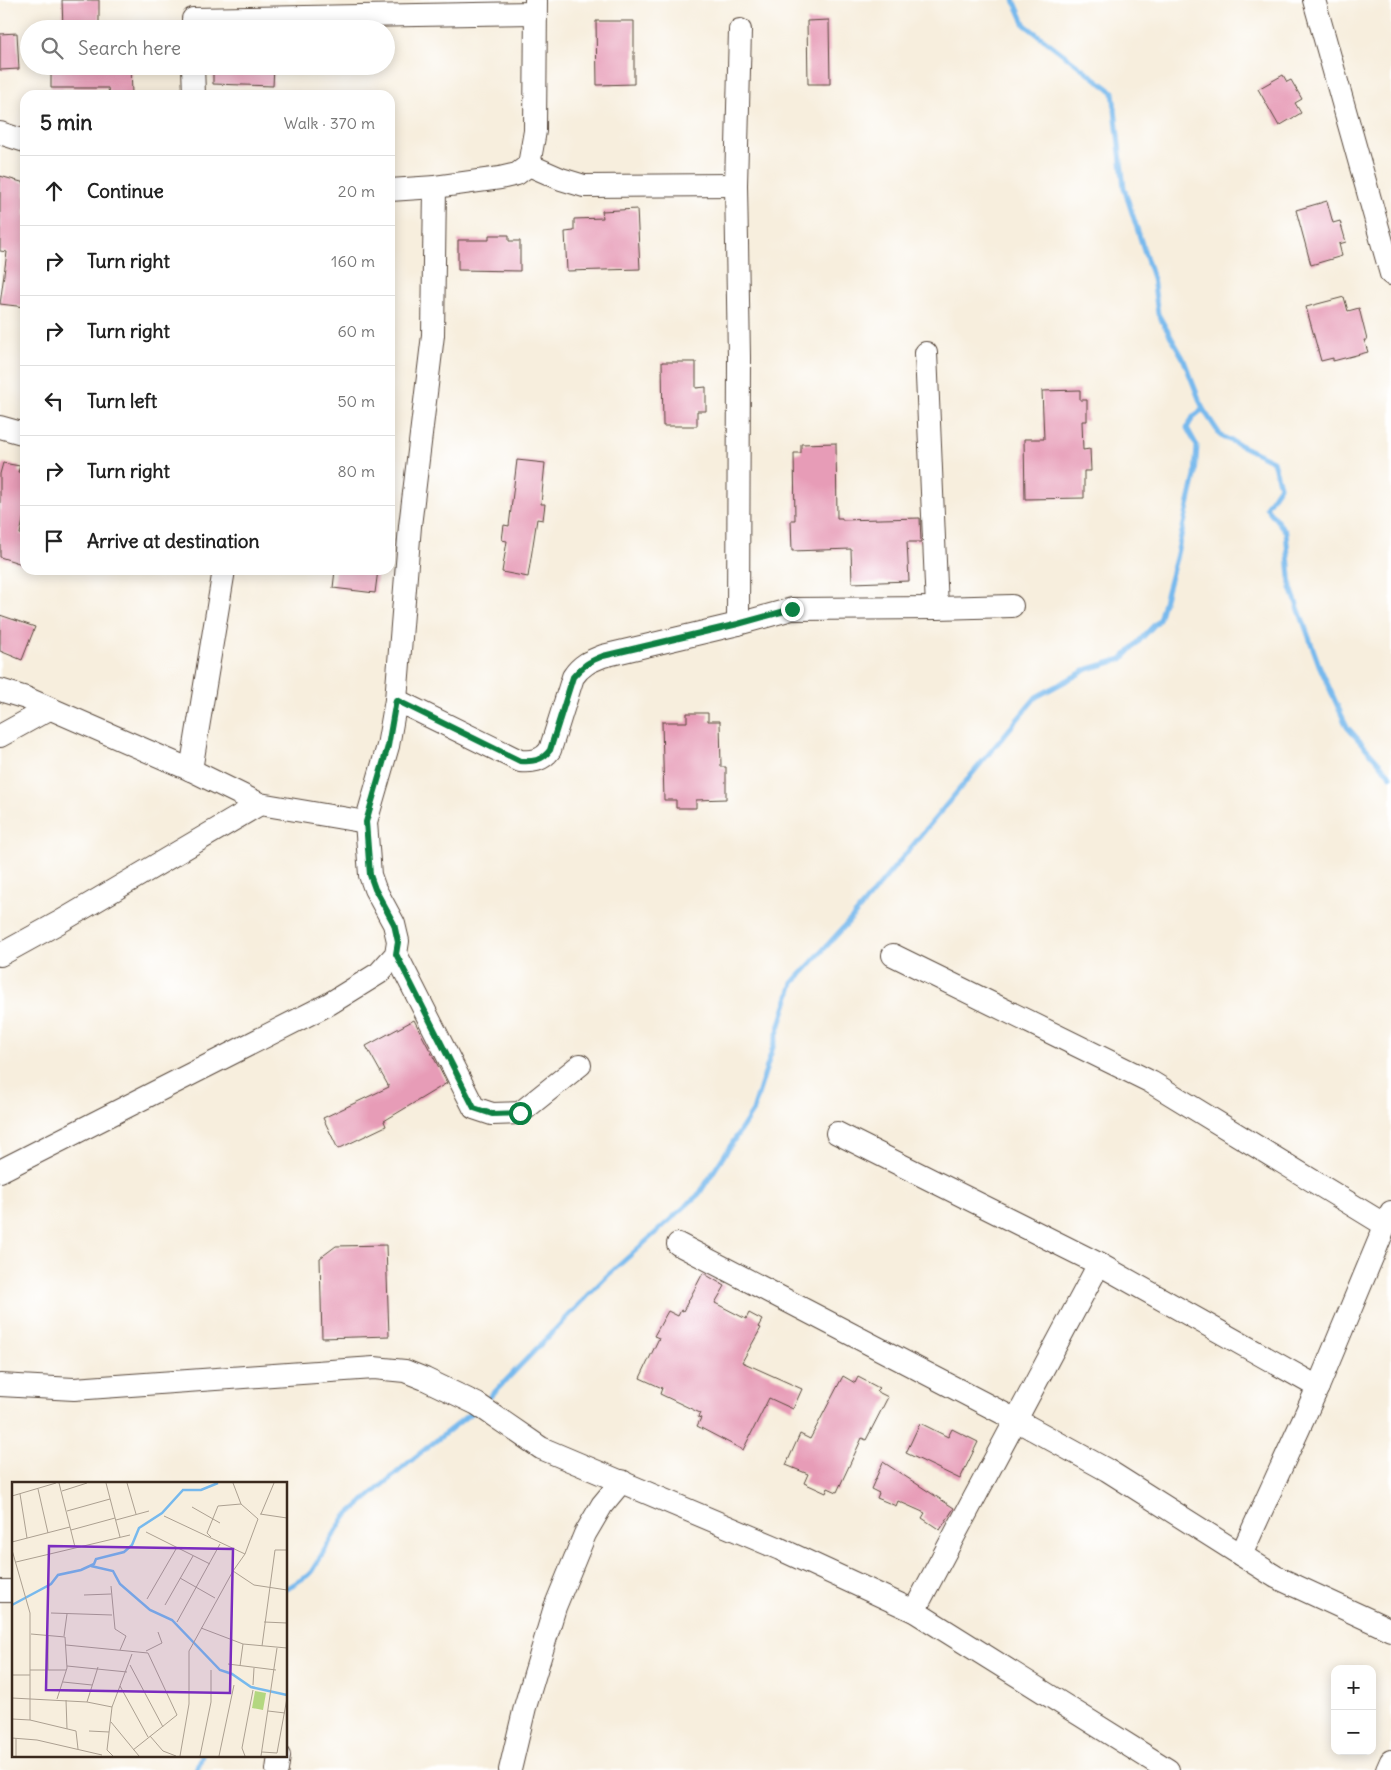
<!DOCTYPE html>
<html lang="en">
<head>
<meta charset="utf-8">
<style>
	:root { --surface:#fff; --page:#f6f6f6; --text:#222; --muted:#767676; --line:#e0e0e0 }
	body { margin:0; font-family:Delius,sans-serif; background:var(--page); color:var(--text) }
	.controls { position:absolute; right:15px; bottom:15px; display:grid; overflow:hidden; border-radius:10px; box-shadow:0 2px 12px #0003 }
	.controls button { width:45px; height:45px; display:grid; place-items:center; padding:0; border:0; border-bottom:1px solid var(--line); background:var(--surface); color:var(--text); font:25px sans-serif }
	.stop { position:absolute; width:15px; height:15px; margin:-11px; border:4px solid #0b8043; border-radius:50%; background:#fff }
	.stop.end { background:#0b8043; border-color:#fff; box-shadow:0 1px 5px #0008 }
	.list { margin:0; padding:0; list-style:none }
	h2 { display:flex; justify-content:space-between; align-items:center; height:65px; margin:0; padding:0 20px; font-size:21px }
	h2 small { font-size:16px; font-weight:400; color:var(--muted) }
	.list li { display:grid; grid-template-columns:32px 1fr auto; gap:15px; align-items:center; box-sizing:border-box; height:70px; padding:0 20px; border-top:1px solid var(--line) }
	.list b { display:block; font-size:19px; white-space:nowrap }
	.list em { font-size:16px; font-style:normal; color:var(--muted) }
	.icon { flex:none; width:28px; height:28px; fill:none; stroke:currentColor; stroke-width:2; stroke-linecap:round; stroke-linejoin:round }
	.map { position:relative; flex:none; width:1391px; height:1770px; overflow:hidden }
	.search { position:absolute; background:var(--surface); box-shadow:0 2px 12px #0003; left:20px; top:20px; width:375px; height:55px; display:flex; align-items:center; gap:12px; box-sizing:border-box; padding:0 18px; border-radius:28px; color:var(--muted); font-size:19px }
	.panel { position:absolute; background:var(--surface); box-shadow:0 2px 12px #0003; left:20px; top:90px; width:375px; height:485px; border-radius:15px }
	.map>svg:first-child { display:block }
</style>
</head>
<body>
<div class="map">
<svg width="1391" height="1770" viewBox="0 0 1391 1770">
	<rect width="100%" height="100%" fill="#fff"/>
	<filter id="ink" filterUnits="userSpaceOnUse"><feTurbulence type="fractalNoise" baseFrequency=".02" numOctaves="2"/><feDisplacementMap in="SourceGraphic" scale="10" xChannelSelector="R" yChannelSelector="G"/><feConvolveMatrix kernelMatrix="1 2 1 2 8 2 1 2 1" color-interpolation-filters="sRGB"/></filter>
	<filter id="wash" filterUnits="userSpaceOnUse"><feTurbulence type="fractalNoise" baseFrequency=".0096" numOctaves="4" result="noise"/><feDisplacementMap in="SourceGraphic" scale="20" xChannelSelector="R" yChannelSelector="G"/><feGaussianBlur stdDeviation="1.12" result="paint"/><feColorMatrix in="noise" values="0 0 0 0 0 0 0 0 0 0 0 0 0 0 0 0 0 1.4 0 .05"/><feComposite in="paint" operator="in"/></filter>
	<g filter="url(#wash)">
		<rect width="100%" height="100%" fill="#f7eedd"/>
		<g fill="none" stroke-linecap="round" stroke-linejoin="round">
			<g stroke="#77b9ed" stroke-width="5">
				<path d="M1014,0L1025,25L1113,92L1124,188L1153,278L1158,314L1183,358L1203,409L1221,436L1273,461L1280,486L1266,507L1286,532L1291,588L1319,665L1347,727L1391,776"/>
				<path d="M485,1402L607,1276L699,1194L753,1111L793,983L853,917L1036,697L1088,669L1122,659L1159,620L1176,558L1195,476L1197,446L1187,428L1193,417L1203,409"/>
				<path d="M286,1589L310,1574L344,1518L414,1458L476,1409"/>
				<path d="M197,1770L202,1756"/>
			</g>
		</g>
		<g id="blocks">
			<g fill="#e79cb7">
				<path d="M62,0H99V29H63Z"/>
				<path d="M829,20L830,84H808L807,21Z"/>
				<path d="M596,21H634V84L597,85Z"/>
				<path d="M17,33L19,69L0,70V34Z"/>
				<path d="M51,66H131L132,95H109L108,88H51Z"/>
				<path d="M213,66H274L273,86L213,84Z"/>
				<path d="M1283,75L1287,82L1291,80L1302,99L1295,103L1301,113L1279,126L1258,89Z"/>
				<path d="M0,176L25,183V307L0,304L7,252L0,251Z"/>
				<path d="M1327,201L1333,223L1340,221L1346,242L1339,244L1342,256L1311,265L1296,210Z"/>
				<path d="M637,209L640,269L567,271L565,232L574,231V219L603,218L602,211Z"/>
				<path d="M489,235H509V241H520V271L458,270V240H489Z"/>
				<path d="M1344,297L1348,311L1359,308L1367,340H1364L1368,352L1333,361V358L1321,361L1306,307Z"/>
				<path d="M662,362H696V388L706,387V411H697V426H663Z"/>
				<path d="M1080,390V400H1087V421H1082L1083,450L1090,449L1091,471H1084V498L1025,499L1024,439H1044L1042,391Z"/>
				<path d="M836,443L837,518H842V520L920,518L921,542H907L909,581L852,583L851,549L792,551L791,520H795L794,453H801V444Z"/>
				<path d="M517,460L545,463L541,504H545L543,520L537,519L528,577L502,572L507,541L502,540L504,525L509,526Z"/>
				<path d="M3,463L20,466L18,472L25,473V511L20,534L25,535V565L0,557V474Z"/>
				<path d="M335,570H378L375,593L333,588Z"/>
				<path d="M0,615L35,627L22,660L0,651Z"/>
				<path d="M687,713H708V721H720L721,767H726V799L696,800V808H676V800H664L662,722H687Z"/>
				<path d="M414,1020L447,1083L384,1121L386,1126L338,1149L323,1118L389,1087L366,1046Z"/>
				<path d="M386,1245L389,1336L322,1338L320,1258L336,1246Z"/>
				<path d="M703,1273L725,1286L715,1303L746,1319L749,1313L762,1320L758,1327L761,1328L742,1362L802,1389L793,1409L769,1398L743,1450L697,1426L701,1418L698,1417L700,1413L660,1394L662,1388L640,1378L659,1338L654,1336L668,1311L678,1316L681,1310L683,1311Z"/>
				<path d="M843,1376L855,1383L858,1377L879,1388L876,1391L888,1397L866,1440L862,1438L837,1492L828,1488L826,1493L804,1483L808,1474L786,1465L800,1434L810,1439Z"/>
				<path d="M920,1423L948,1437L952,1429L978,1442L960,1479L906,1453Z"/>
				<path d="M883,1462L954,1508L940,1530L922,1518L925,1513L898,1501L896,1506L877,1498L879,1493L871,1489Z"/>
			</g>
		</g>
	</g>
	<g filter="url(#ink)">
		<use href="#blocks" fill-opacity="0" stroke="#57473b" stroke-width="1"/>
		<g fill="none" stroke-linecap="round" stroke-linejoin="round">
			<defs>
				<g id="minor">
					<path d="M1314,0L1391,274"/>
					<path d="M193,19L535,13"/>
					<path d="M193,66L194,95"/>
					<path d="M0,133L25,141"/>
					<path d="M529,165L561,179L584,186L736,185"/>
					<path d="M390,190L435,187L500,178L517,174L529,165L535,131L536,0"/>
					<path d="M926,353L937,608"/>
					<path d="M0,427L25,434"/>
					<path d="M738,624L739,357L736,185L740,30"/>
					<path d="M0,690L26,698L191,770L260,804L366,822"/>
					<path d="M396,700L520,761C532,762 542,761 550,750L573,677C581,665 590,661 603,656L738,624L792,609L937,608L1012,606"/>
					<path d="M0,736L49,709"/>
					<path d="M191,770L224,570"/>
					<path d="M396,954L474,1108L492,1114L520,1113L580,1065"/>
					<path d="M0,955L58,923L260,804"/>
					<path d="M893,955L1151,1082L1385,1225"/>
					<path d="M837,1133L1099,1264L1318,1387"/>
					<path d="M0,1171L329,1004L379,973L396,954L398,941L394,924L375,889L370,875L366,822L388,746L396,700L410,526L433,335L435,187"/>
					<path d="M678,1244L1016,1420L1107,1470L1276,1577L1391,1630"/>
					<path d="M0,1385L74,1389L374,1368L405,1371L425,1379L477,1404L541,1448L780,1549L914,1611L1168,1770"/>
					<path d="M1241,1555L1318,1387L1391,1212"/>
					<path d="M0,1591H14"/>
					<path d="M914,1611L1099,1264"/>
					<path d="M277,1770L279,1756"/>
					<path d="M510,1770L525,1707L555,1607L585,1534L602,1505L622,1481"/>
					<path d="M1387,1770L1391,1761"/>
				</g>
			</defs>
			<use href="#minor" stroke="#57473b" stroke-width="24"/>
			<use href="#minor" stroke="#fff" stroke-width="22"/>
		</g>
	</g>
	<g fill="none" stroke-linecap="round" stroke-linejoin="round" filter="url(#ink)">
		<path stroke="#0b8043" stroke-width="6" d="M520,1113L492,1114L474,1108L396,954L398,942L394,924L375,889L370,875L366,822L388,746L396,700L520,761C532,762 542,761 550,750L573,677C582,666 590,661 603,656L738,624L792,609"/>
	</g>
	<g transform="translate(12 1482)">
		<rect width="275" height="275" fill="#f7eedd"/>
		<path d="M243,209L254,211L251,228L240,226Z" fill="#b3d780"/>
		<path fill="none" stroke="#77b9ed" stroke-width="2.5" d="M79,84L101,89L108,102L138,128L160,138L208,188L220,192L239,205L275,213M0,123L39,102L46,93L69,88L82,82L84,77L112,70L120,63L127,46L150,31L171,8H189L206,1"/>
		<path fill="none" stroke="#aca091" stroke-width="1" d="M47,1L63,65M94,1L108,55M115,1L124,32M221,1L229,22L246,37L233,72L221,89L242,103L275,108M26,7L36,51M50,9L75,1M8,12L15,56M0,14L44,1M180,25L208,41M55,29L98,17M248,32L275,36M249,32L262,1M152,34L233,72M104,38L137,29M59,48L103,36M134,50L198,82M199,55L195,51L206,24L229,22M0,60L58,45M0,68L18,131V238M4,80L118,53M168,96L203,116M99,104L103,147L114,154L108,168M72,113L99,112M135,117L164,67M153,123L181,74M39,131L100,133M165,140L208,62M252,140L275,141M189,146L231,162L275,166M19,152L53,155L55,186L45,217M36,153V188M52,154L55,132M54,163L136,171L165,233L121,268M250,164L263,68H275M134,169L150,161L146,150M216,182L264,188M118,183L151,245M55,184L115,190M228,184L231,162M18,188H54M0,193H18M51,200L80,203M241,203L242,186M108,204L136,255M0,216L75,220L100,225L95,268L101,274M54,218L55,247M75,220L86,185M100,225L120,172M256,229L273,231M0,237L18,238L64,249L66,267M99,240L127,274M77,249L97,250M138,254L151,269L164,274M0,256L25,258L90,273M250,270L265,271L275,216M4,274V256M168,274L177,222V169L221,89M188,274L199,220V188M207,274L222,203M233,274L230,266L241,208M249,274L265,166"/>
		<path fill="#7b2cbf" fill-opacity="0.15" stroke="#7b2cbf" stroke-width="2.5" d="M37,64L221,67L218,211L34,208Z"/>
		<rect width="275" height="275" fill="none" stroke="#3b2a1e" stroke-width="2.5"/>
	</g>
</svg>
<div class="controls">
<button>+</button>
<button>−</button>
</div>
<div class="stop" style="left:520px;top:1113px"></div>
<div class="stop end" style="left:792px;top:609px"></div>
<div class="search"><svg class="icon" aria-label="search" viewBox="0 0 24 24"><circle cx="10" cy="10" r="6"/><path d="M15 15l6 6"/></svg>Search here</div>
<section class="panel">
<h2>5 min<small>Walk · 370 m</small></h2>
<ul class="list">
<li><svg class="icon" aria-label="ahead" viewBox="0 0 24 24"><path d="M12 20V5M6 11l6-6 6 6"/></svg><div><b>Continue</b></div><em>20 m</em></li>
<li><svg class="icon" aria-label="right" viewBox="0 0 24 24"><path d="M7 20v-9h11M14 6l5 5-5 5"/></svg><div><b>Turn right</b></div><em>160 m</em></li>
<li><svg class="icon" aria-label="right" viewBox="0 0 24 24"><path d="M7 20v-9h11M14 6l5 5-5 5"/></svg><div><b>Turn right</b></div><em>60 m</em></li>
<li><svg class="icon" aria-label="left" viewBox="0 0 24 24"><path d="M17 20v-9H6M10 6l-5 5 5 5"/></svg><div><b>Turn left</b></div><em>50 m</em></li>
<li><svg class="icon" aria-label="right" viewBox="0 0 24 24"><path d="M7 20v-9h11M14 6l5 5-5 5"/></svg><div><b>Turn right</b></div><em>80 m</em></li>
<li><svg class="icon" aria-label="arrive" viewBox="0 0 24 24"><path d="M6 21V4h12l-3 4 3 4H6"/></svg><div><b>Arrive at destination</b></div></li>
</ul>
</section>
</div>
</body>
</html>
